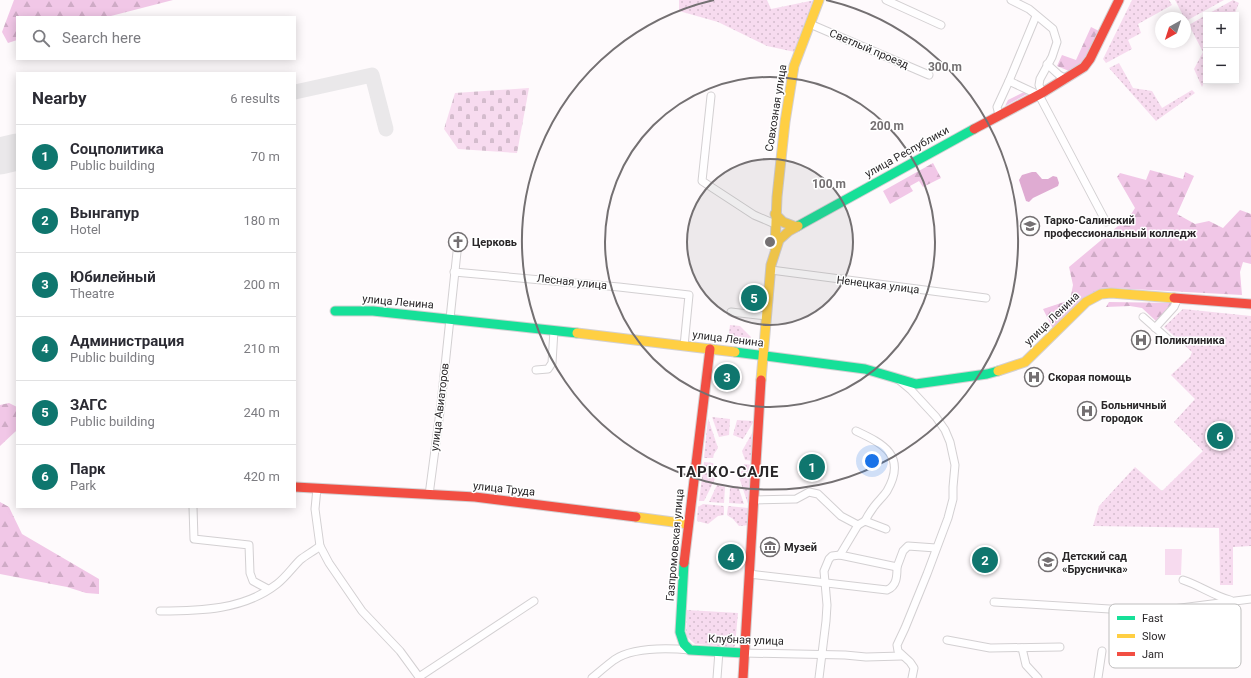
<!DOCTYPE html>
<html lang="en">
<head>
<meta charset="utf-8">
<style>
	:root { --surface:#fff; --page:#f7f7f7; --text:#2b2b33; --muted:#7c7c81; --line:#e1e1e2; --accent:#0f766e }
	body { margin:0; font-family:Roboto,sans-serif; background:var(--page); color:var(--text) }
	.controls { position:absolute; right:12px; top:12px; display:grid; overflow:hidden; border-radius:0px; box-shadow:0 2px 10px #0003 }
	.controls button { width:36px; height:36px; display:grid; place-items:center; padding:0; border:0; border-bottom:1px solid var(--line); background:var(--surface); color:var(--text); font:20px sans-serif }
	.compass { position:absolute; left:1155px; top:12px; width:36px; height:36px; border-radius:50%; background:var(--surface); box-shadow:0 2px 10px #0003; rotate:219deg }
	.you { position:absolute; left:872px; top:461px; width:14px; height:14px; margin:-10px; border:3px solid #fff; border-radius:50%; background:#1a73e8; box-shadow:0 0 0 6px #1a73e833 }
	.badge { display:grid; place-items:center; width:26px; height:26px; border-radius:50%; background:var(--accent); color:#fff; font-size:13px; font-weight:700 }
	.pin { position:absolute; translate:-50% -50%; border:2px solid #fff; box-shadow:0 1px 4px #0006 }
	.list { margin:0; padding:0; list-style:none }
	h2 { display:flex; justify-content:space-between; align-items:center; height:52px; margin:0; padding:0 16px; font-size:17px }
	h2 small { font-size:13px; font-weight:400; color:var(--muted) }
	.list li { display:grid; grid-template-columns:26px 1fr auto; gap:12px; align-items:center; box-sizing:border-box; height:64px; padding:0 16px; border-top:1px solid var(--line) }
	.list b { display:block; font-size:15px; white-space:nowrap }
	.list p { margin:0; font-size:13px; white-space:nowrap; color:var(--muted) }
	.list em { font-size:13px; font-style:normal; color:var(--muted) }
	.icon { flex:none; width:22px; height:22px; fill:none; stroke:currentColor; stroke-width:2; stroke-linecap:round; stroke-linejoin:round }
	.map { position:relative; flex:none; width:1251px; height:678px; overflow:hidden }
	.search { position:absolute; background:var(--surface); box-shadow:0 2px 10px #0003; left:16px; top:16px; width:280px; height:44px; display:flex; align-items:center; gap:10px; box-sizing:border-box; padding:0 14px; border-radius:0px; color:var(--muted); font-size:15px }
	.panel { position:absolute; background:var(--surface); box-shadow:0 2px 10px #0003; left:16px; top:72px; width:280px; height:436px; border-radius:0px }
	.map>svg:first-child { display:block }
</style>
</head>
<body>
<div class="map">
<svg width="1251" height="678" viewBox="0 0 1251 678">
	<defs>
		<pattern id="grass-dots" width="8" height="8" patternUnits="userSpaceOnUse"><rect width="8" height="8" fill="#f7dbef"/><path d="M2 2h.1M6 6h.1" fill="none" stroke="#d4bccd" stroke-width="1.8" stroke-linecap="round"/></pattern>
		<pattern id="forest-firs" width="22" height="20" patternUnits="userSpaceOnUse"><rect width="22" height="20" fill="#f1c7e7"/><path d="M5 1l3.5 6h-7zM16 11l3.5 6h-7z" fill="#cfabc6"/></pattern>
		<pattern id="cemetery-stones" width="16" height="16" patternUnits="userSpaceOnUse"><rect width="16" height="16" fill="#f7dbef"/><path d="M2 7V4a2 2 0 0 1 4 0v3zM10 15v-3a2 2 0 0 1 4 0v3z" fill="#d4bccd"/></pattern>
	</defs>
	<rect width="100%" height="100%" fill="#fefafc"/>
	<g fill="url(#grass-dots)">
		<path d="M679,0H767L771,9L815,0L795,52L767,46L718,22L679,11Z"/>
		<path d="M1132,0H1169L1172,5L1138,24L1141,33L1128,40L1132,49L1106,63L1103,59Z"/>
		<path d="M1175,0H1224L1186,21Z"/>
		<path d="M1233,0L1239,3L1234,15H1206Z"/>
		<path d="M1206,15V78L1202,87L1194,69L1203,52L1189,25Z"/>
		<path d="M1119,63L1133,88L1152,91L1162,108L1192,90L1195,93L1156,121L1109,68Z"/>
		<path d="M1183,309L1251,316V546L1233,547V585H1220L1219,528L1093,526L1099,506L1135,467L1162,491L1203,451L1174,422L1195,399L1171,375L1190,357L1192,352L1164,327Z"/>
		<path d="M730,325L740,326L751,337L750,341C743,345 736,342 728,341Z"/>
		<path d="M712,417L730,419L729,435L719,437Z"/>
		<path d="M708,418L718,448L714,454L713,458H704Z"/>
		<path d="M737,420L754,421L743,439L733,435Z"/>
		<path d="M756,426L754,461L745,460L742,451Z"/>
		<path d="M704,462L713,463L715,470L718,473L704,501H699Z"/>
		<path d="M744,464L753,465L751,504H748L738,474L743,470Z"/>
		<path d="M717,485L725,487L724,503L709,502Z"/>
		<path d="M738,486L744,504L729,503L730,488Z"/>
		<path d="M703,504L724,506V515L718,516L708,524L697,521L698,507Z"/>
		<path d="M728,506L748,508L751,511L750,525L739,526L733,519L727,515Z"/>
		<path d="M687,610L738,613L735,646L733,647L695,644L686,636Z"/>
	</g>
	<g fill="url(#forest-firs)">
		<path d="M14,0H173L107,17H17V40L8,43L2,32Z"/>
		<path d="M1091,27L1099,31L1087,56L1081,63L1069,71L1057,66L1062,55L1076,60Z"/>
		<path d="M1024,92L1027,94L1005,106L1008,100Z"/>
		<path d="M933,163L941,178L923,187L919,181L910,186L913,191L890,204L883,191Z"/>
		<path d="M1150,170L1183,179L1185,172L1194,176L1177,214L1195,224L1209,221L1223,228L1240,210L1251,214V264L1243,262L1240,272L1242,295L1112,288L1080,300L1054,331L1043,309L1070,300L1073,285L1069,267L1130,216L1135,208L1117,177L1120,173L1146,180Z"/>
		<path d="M1109,302L1176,303L1156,321L1142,308L1130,306L1106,307Z"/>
		<path d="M9,403L17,407V430L0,446V405Z"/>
		<path d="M0,502L9,507L22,534L99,579V594L86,593L67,587L0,574Z"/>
	</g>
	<path fill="url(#cemetery-stones)" d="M529,88L517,153L458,149L444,129L455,93Z"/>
	<path fill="#f7dbef" d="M1165,549H1182L1181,575H1165Z"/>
	<path fill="#dfabd2" d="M1032,172H1036L1042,179H1048L1053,176L1057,177L1059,183L1058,186L1033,198L1029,202L1026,201L1019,180L1022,175Z"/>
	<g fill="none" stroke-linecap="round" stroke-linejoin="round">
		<path stroke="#eae8ea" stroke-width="15" d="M295,92L372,75L386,129"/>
		<path stroke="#eae8ea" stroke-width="37" d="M0,156L17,152"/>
		<defs>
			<g id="street">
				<path d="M886,0L941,25"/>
				<path d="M1011,0L1029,9L1053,29L1057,42L1052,57L1040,79L1039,85L1042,93"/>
				<path d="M810,24L929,75"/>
				<path d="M1047,64L1059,75L1066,79"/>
				<path d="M1009,81L1036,16"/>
				<path d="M711,96L702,181L754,215L775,224"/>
				<path d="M999,115L997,107L1009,81L1039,95L1106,222"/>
				<path d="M771,270L986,298"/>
				<path d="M454,272L619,287L689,295L684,346"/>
				<path d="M731,312L766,316"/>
				<path d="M1143,317L1169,340"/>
				<path d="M1155,328L1174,307L1178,298"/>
				<path d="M536,370L548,369L552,363L554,330"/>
				<path d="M899,380L911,390L936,417L945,430L950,442L955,465L953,487V499L948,518L927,574L905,628L897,645L898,651L910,662L914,668L912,678"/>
				<path d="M856,431C884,444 907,456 887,491C883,497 877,502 873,508C870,512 867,517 865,521"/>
				<path d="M317,488L315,509L320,546L329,563L362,611L400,651L419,677L534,601"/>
				<path d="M429,495L441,404L457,252"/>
				<path d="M753,500L796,499L809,492L818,494L841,516L858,525L865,521L886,529"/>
				<path d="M193,507L194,539L249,545L250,573L253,581L268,589"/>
				<path d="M858,525L840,555L897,567L903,551L908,546L936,548"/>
				<path d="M749,574L887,590C897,586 897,576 897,567"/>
				<path d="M1183,580C1199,585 1214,596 1230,600"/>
				<path d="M994,602L1126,610L1173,609L1251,599"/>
				<path d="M160,611C200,611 244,610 277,584C286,577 292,568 300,560C306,555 314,551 320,546"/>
				<path d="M947,640L990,648L1060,647"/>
				<path d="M1022,648L1026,665L1038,678"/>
				<path d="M744,653L845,655L866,657L902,656"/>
				<path d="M592,678C599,672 606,666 614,660C633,647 667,648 690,650"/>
				<path d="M717,678L719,651"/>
				<path d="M819,678L826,621L827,605L824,571L829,559L832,556L840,555"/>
				<path d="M1098,678L1102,651"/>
			</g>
			<g id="fast">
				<path d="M798,226L974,129"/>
				<path d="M335,311H373L577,333"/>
				<path d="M735,352L865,369L916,384L987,374L998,371"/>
				<path d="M684,563L680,632L684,644L690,650L744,653"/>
			</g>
			<g id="slow">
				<path d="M775,214L783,222L796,227"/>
				<path d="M775,248L777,197L785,122L794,66L819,0"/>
				<path d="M577,333L735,352"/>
				<path d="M998,371L1025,362L1086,302L1101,294L1111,293L1174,298"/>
				<path d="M761,380L771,265L779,240L789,231L798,226"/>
				<path d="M636,517L688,524"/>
			</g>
			<g id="jam">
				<path d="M974,129L1042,93L1084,67L1090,59L1119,0"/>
				<path d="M1174,298L1251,304"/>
				<path d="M295,487L475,497L636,517"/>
				<path d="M684,563L710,349"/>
				<path d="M743,678L761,380"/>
			</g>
		</defs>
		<use href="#street" stroke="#d3d0d2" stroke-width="9"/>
		<use href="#fast" stroke="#d3d0d2" stroke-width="11"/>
		<use href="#slow" stroke="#d3d0d2" stroke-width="11"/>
		<use href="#jam" stroke="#d3d0d2" stroke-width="11"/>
		<use href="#street" stroke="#fffeff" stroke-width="7"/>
		<use href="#fast" stroke="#16e098" stroke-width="9"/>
		<use href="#slow" stroke="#ffcf43" stroke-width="9"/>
		<use href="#jam" stroke="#f24e42" stroke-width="9"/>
	</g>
	<circle cx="770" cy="242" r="83" fill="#747072" fill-opacity=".12"/>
	<g fill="none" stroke="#747072" stroke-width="2">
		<circle cx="770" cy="242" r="83"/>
		<circle cx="770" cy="242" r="165"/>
		<path d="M826 0A248 248 0 1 1 714 0"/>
	</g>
	<defs>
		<symbol id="university-ring" viewBox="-11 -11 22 22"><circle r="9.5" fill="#fff" stroke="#747072" stroke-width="1.5"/><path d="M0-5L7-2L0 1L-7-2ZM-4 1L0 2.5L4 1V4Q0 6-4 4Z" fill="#747072"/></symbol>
		<symbol id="church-ring" viewBox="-11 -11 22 22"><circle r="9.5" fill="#fff" stroke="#747072" stroke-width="1.5"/><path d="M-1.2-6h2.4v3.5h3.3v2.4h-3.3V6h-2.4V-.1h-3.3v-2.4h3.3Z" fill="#747072"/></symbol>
		<symbol id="hospital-ring" viewBox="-11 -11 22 22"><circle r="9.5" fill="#fff" stroke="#747072" stroke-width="1.5"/><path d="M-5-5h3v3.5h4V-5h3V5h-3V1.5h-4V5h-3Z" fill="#747072"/></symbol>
		<symbol id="museum-ring" viewBox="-11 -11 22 22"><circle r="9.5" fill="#fff" stroke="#747072" stroke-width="1.5"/><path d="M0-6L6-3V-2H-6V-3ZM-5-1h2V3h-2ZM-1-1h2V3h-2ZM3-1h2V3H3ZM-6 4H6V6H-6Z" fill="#747072"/></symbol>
		<symbol id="school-ring" viewBox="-11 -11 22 22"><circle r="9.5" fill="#fff" stroke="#747072" stroke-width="1.5"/><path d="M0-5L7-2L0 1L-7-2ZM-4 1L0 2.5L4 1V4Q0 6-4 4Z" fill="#747072"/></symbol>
	</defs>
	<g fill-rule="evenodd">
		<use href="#university-ring" x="1019" y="215" width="22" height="22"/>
		<use href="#church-ring" x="447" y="231" width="22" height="22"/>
		<use href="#hospital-ring" x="1130" y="329" width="22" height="22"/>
		<use href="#hospital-ring" x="1023" y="366" width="22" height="22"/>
		<use href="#hospital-ring" x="1076" y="400" width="22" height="22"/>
		<use href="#museum-ring" x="759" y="536" width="22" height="22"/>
		<use href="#school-ring" x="1037" y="551" width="22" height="22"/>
	</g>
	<g text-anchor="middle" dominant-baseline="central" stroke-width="3" stroke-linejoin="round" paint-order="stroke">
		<g font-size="11" fill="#292628" stroke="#fff">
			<text transform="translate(869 49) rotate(23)">Светлый проезд</text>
			<text transform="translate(776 108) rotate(-81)">Совхозная улица</text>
			<text transform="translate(907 152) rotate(-29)">улица Республики</text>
			<text transform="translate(572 282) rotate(6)">Лесная улица</text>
			<text transform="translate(878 285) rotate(7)">Ненецкая улица</text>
			<text transform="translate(398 302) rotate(5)">улица Ленина</text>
			<text transform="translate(1052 319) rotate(-44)">улица Ленина</text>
			<text transform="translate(728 339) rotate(7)">улица Ленина</text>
			<text transform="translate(440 407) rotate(-83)">улица Авиаторов</text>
			<text transform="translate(504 489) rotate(6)">улица Труда</text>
			<text transform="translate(675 545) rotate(-85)">Газпромовская улица</text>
			<text transform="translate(746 640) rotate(2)">Клубная улица</text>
		</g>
		<g font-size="11" font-weight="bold" fill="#292628" stroke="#fff" text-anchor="start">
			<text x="1044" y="220">Тарко-Салинский<tspan x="1044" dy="13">профессиональный колледж</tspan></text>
			<text x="472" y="242">Церковь</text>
			<text x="1155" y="340">Поликлиника</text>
			<text x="1048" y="377">Скорая помощь</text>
			<text x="1101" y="405">Больничный<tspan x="1101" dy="13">городок</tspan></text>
			<text x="784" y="547">Музей</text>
			<text x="1062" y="556">Детский сад<tspan x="1062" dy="13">«Брусничка»</tspan></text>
		</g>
		<g font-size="15" font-weight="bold" letter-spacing="1" fill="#292628" stroke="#fff">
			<text x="728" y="472">ТАРКО-САЛЕ</text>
		</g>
	</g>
	<rect x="1109" y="604" width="132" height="64" rx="6" fill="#fff" stroke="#bfbebe" stroke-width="1"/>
	<rect x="1117" y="616" width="18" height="4" fill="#16e098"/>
	<rect x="1117" y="634" width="18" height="4" fill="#ffcf43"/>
	<rect x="1117" y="652" width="18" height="4" fill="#f24e42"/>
	<g font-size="11" fill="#292628">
		<text x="1142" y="622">Fast</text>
		<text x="1142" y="640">Slow</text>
		<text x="1142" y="658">Jam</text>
	</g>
	<circle cx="770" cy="242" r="6" fill="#747072" stroke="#fff" stroke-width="2"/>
	<g font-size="12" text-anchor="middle" font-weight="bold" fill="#747072" stroke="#fff" stroke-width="3" stroke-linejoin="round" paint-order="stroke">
		<text x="945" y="71">300 m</text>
		<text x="887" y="130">200 m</text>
		<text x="829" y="188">100 m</text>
	</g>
</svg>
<div class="controls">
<button>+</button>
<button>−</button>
</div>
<svg class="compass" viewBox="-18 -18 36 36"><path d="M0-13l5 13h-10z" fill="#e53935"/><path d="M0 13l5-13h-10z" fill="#7c7c81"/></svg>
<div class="you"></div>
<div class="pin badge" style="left:812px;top:467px">1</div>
<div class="pin badge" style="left:985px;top:560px">2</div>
<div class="pin badge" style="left:727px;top:377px">3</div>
<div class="pin badge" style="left:731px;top:557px">4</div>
<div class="pin badge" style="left:754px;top:298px">5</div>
<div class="pin badge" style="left:1220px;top:436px">6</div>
<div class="search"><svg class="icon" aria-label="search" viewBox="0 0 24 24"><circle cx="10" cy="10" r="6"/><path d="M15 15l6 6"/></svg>Search here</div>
<section class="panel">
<h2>Nearby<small>6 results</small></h2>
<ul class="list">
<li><span class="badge">1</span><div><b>Соцполитика</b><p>Public building</p></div><em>70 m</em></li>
<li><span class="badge">2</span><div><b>Вынгапур</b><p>Hotel</p></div><em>180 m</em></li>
<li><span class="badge">3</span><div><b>Юбилейный</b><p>Theatre</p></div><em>200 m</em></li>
<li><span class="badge">4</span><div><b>Администрация</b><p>Public building</p></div><em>210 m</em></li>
<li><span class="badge">5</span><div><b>ЗАГС</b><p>Public building</p></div><em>240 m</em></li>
<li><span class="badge">6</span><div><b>Парк</b><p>Park</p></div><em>420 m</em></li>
</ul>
</section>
</div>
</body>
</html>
